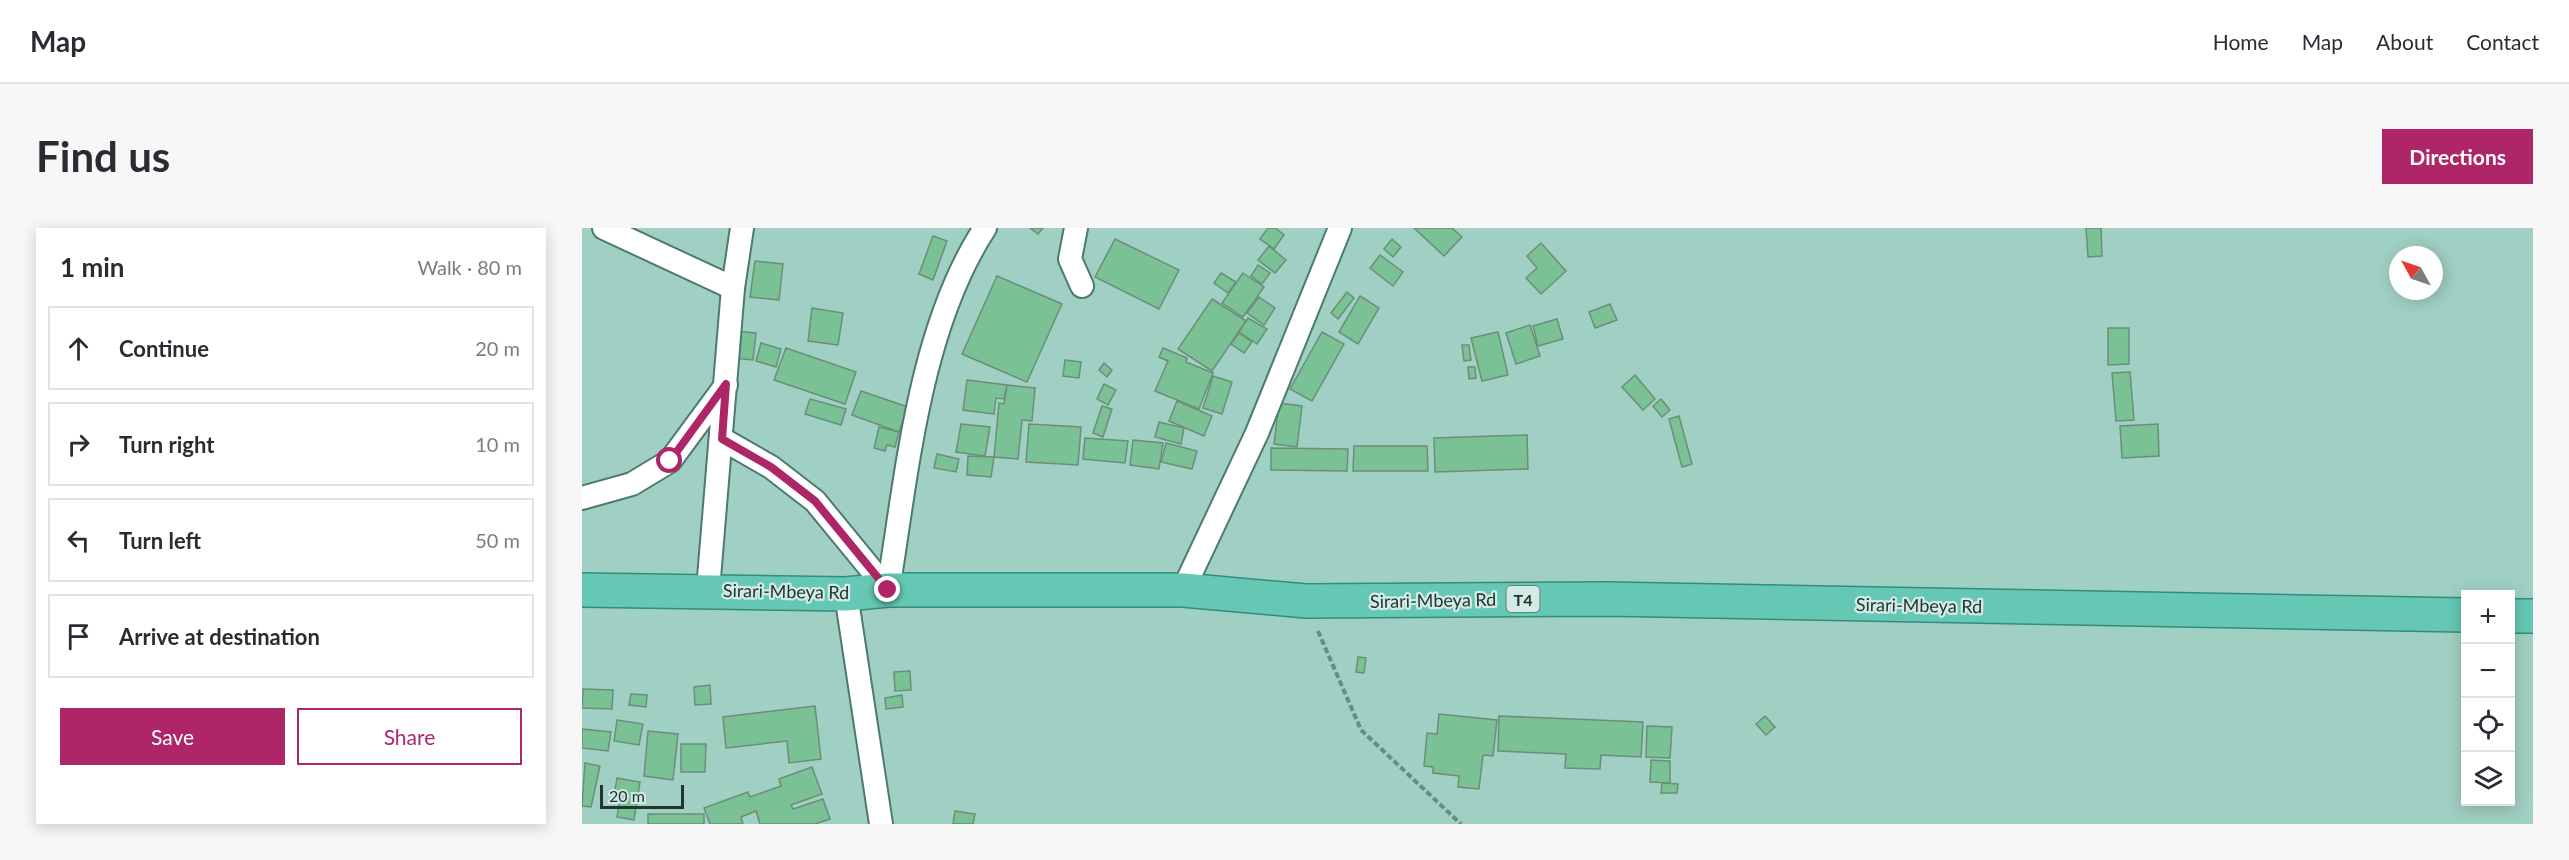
<!DOCTYPE html>
<html lang="en">
<head>
<meta charset="utf-8">
<style>
	:root { --surface:#fff; --page:#f7f7f7; --text:#2b2b33; --muted:#7c7c81; --line:#e1e1e2; --accent:#ae2668 }
	body { margin:0; font-family:Lato,sans-serif; background:var(--page); color:var(--text) }
	.controls { position:absolute; right:18px; bottom:18px; display:grid; overflow:hidden; border-radius:0px; box-shadow:0 3px 15px #0003 }
	.controls button { width:54px; height:54px; display:grid; place-items:center; padding:0; border:0; border-bottom:2px solid var(--line); background:var(--surface); color:var(--text); font:30px sans-serif }
	.compass { position:absolute; left:1807px; top:18px; width:54px; height:54px; border-radius:50%; background:var(--surface); box-shadow:0 3px 15px #0003; rotate:310deg }
	.scale { position:absolute; left:18px; bottom:15px; width:84px; box-sizing:border-box; padding-left:6px; border:3px solid #223631; border-top:0; font-size:16px; line-height:21px; white-space:nowrap; color:#223631; -webkit-text-stroke:4px #d3ebe4; paint-order:stroke }
	.stop { position:absolute; width:18px; height:18px; margin:-14px; border:4px solid #ae2668; border-radius:50%; background:#fff }
	.stop.end { background:#ae2668; border-color:#fff; box-shadow:0 2px 6px #0008 }
	.list { margin:0; padding:0; list-style:none }
	h2 { display:flex; justify-content:space-between; align-items:center; height:78px; margin:0; padding:0 24px; font-size:26px }
	h2 small { font-size:20px; font-weight:400; color:var(--muted) }
	.list li { display:grid; grid-template-columns:39px 1fr auto; gap:18px; align-items:center; box-sizing:border-box; height:84px; margin:0 12px 12px; padding:0 12px; border:2px solid var(--line); border-radius:0px }
	.list b { display:block; font-size:22px; white-space:nowrap }
	.list em { font-size:20px; font-style:normal; color:var(--muted) }
	.actions { display:flex; gap:12px; padding:18px 24px }
	.actions a { flex:1; padding:14px 0; border:2px solid var(--accent); border-radius:0px; text-align:center; font-size:21px; color:var(--accent) }
	.actions .main { background:var(--accent); color:#fff }
	.icon { flex:none; width:33px; height:33px; fill:none; stroke:currentColor; stroke-width:2; stroke-linecap:round; stroke-linejoin:round }
	.map { position:relative; flex:none; width:1951px; height:596px; overflow:hidden; border-radius:0px }
	header { display:flex; align-items:center; gap:36px; box-sizing:border-box; height:84px; padding:0 30px; background:var(--surface); border-bottom:2px solid var(--line) }
	header strong { font-size:28px }
	nav { display:flex; gap:33px; margin-inline-start:auto; font-size:21px }
	.intro { display:flex; align-items:center; justify-content:space-between; box-sizing:border-box; height:144px; padding:0 36px }
	h1 { margin:0; font-size:42px }
	.button { padding:15px 27px; border-radius:0px; background:var(--accent); color:#fff; font-size:21px; font-weight:700 }
	main { display:flex; gap:36px; padding:0 36px }
	aside { flex:1; background:var(--surface); border-radius:0px; box-shadow:0 3px 15px #0003 }
	.map>svg:first-child { display:block }
</style>
</head>
<body>
<header>
<strong>Map</strong>
<nav><a>Home</a><a>Map</a><a>About</a><a>Contact</a></nav>
</header>
<div class="intro"><h1>Find us</h1><a class="button">Directions</a></div>
<main>
<aside>
<h2>1 min<small>Walk · 80 m</small></h2>
<ul class="list">
<li><svg class="icon" aria-label="ahead" viewBox="0 0 24 24"><path d="M12 20V5M6 11l6-6 6 6"/></svg><div><b>Continue</b></div><em>20 m</em></li>
<li><svg class="icon" aria-label="right" viewBox="0 0 24 24"><path d="M7 20v-9h11M14 6l5 5-5 5"/></svg><div><b>Turn right</b></div><em>10 m</em></li>
<li><svg class="icon" aria-label="left" viewBox="0 0 24 24"><path d="M17 20v-9H6M10 6l-5 5 5 5"/></svg><div><b>Turn left</b></div><em>50 m</em></li>
<li><svg class="icon" aria-label="arrive" viewBox="0 0 24 24"><path d="M6 21V4h12l-3 4 3 4H6"/></svg><div><b>Arrive at destination</b></div></li>
</ul>
<div class="actions"><a class="main">Save</a><a>Share</a></div>
</aside>
<div class="map">
<svg width="1951" height="596" viewBox="0 0 1951 596">
	<rect width="100%" height="100%" fill="#a0d0c3"/>
	<g fill="#7bc196" stroke="#6b8e78" stroke-width="1.5">
		<path d="M448,0H461L456,6Z"/>
		<path d="M686,0H693L702,7L692,21L678,11Z"/>
		<path d="M832,0H870L880,9L862,28Z"/>
		<path d="M1504,0H1519L1520,28L1506,29Z"/>
		<path d="M351,8L365,13L351,52L337,46Z"/>
		<path d="M533,11L597,42L577,81L513,49Z"/>
		<path d="M810,11L819,19L811,29L802,21Z"/>
		<path d="M959,15L984,43L959,66L944,50L955,40L945,28Z"/>
		<path d="M687,18L704,32L693,45L676,32Z"/>
		<path d="M798,27L821,44L811,58L788,40Z"/>
		<path d="M173,33L201,36L197,72L168,69Z"/>
		<path d="M676,37L688,45L680,56L669,48Z"/>
		<path d="M639,45L654,54L646,65L632,55Z"/>
		<path d="M661,45L682,59L661,89L640,75Z"/>
		<path d="M415,48L480,76L445,154L380,126Z"/>
		<path d="M765,64L772,70L756,91L749,85Z"/>
		<path d="M778,68L797,80L776,116L757,104Z"/>
		<path d="M677,69L693,80L682,97L665,85Z"/>
		<path d="M630,71L664,93L630,143L596,121Z"/>
		<path d="M1028,76L1035,92L1013,100L1007,84Z"/>
		<path d="M230,80L261,85L256,117L226,113Z"/>
		<path d="M666,90L685,101L675,116L657,104Z"/>
		<path d="M975,91L981,111L956,118L951,98Z"/>
		<path d="M948,97L958,128L934,136L924,105Z"/>
		<path d="M1526,100H1547V136L1526,137Z"/>
		<path d="M154,103L174,105L171,132L151,130Z"/>
		<path d="M740,104L762,116L730,173L708,161Z"/>
		<path d="M916,104L926,147L900,153L889,110Z"/>
		<path d="M657,105L670,114L662,125L649,116Z"/>
		<path d="M179,115L199,121L194,139L174,133Z"/>
		<path d="M880,117H887L889,132L882,133Z"/>
		<path d="M204,120L274,144L263,176L192,152Z"/>
		<path d="M581,120L605,130L604,134L631,145L617,181L573,163L586,133L577,129Z"/>
		<path d="M483,132L499,134L497,150L481,148Z"/>
		<path d="M522,135L530,142L525,149L517,142Z"/>
		<path d="M886,139H893L894,150L887,151Z"/>
		<path d="M1548,144L1552,192L1534,193L1530,145Z"/>
		<path d="M1053,147L1073,171L1061,182L1040,159Z"/>
		<path d="M631,148L650,154L640,186L621,180Z"/>
		<path d="M385,152L425,157L422,171L414,170L412,186L381,182Z"/>
		<path d="M522,156L534,162L526,177L515,171Z"/>
		<path d="M425,157L453,160L450,193L440,192L436,231L412,229L417,175L422,176Z"/>
		<path d="M279,163L326,179L317,204L270,187Z"/>
		<path d="M228,171L264,181L259,197L223,186Z"/>
		<path d="M1079,171L1088,182L1080,189L1071,178Z"/>
		<path d="M595,173L630,188L622,208L587,193Z"/>
		<path d="M697,175L720,178L715,219L692,216Z"/>
		<path d="M520,178L530,181L521,209L511,205Z"/>
		<path d="M1097,188L1110,236L1100,239L1087,191Z"/>
		<path d="M577,194L602,200L599,216L573,209Z"/>
		<path d="M379,196L408,199L403,228L374,224Z"/>
		<path d="M447,196L499,199L496,237L444,234Z"/>
		<path d="M1576,196L1577,228L1540,230L1538,198Z"/>
		<path d="M297,199L317,204L313,219L305,217L303,223L292,220Z"/>
		<path d="M945,207L946,241L853,244L852,210Z"/>
		<path d="M503,210L546,213L543,235L501,231Z"/>
		<path d="M551,212L581,215L577,241L548,237Z"/>
		<path d="M584,215L615,223L610,241L579,234Z"/>
		<path d="M772,218H845L846,243H771Z"/>
		<path d="M689,220L766,221L765,243L689,242Z"/>
		<path d="M355,226L377,231L374,244L352,240Z"/>
		<path d="M386,228L412,229L409,249L385,247Z"/>
		<path d="M776,429L784,430L782,445L774,444Z"/>
		<path d="M328,443L329,462L313,463L312,444Z"/>
		<path d="M128,457L129,476L113,477L112,459Z"/>
		<path d="M1,461L31,462L30,481L0,480Z"/>
		<path d="M49,466L65,467L64,479L47,477Z"/>
		<path d="M320,467L321,479L304,481L303,470Z"/>
		<path d="M233,478L239,531L207,535L205,513L144,520L141,489Z"/>
		<path d="M857,486L915,492L911,528L901,527L897,561L876,559L877,548L851,545V539L842,538L845,505L855,506Z"/>
		<path d="M917,488L1061,494L1059,529L1019,527L1018,541L983,540L984,526L916,523Z"/>
		<path d="M1183,488L1193,499L1184,507L1174,496Z"/>
		<path d="M35,492L61,496L57,517L32,513Z"/>
		<path d="M1065,498L1090,499L1088,530L1064,529Z"/>
		<path d="M0,501L29,504L26,523L0,520Z"/>
		<path d="M66,503L96,506L91,552L62,548Z"/>
		<path d="M99,516H124L123,544H99Z"/>
		<path d="M1069,532L1088,533V555L1068,554Z"/>
		<path d="M3,535L18,538L9,579L0,578Z"/>
		<path d="M230,539L240,566L209,577L211,581L241,571L248,591L233,596H178L174,583L159,589L161,596H128L122,580L166,564L168,569L199,558L197,551Z"/>
		<path d="M35,550L58,554L52,592L35,589L38,570L32,568Z"/>
		<path d="M1080,555L1096,556L1095,565H1079Z"/>
		<path d="M373,583L393,586L391,596H371Z"/>
		<rect x="66" y="586" width="56" height="10"/>
	</g>
	<g fill="none" stroke-linecap="round" stroke-linejoin="round">
		<defs>
			<g id="minor">
				<path d="M22,0L151,60"/>
				<path d="M494,0L488,31L500,58"/>
				<path d="M140,211L189,239L233,273L306,362"/>
				<path d="M0,270L50,256L88,233L144,157"/>
				<path d="M126,362L151,60L160,0"/>
				<path d="M306,362C325,246 337,101 403,0"/>
				<path d="M601,362L675,205L758,0"/>
				<path d="M264,366L299,596"/>
			</g>
			<g id="trunk">
				<path d="M0,362L264,366L306,362H601L724,373L1025,371L1884,387"/>
				<path d="M1928,388H1951"/>
			</g>
		</defs>
		<use href="#minor" stroke="#4d7a6e" stroke-width="26"/>
		<use href="#trunk" stroke="#348c7a" stroke-width="36"/>
		<path stroke="#688c82" stroke-width="4" stroke-dasharray="6 3" stroke-linecap="butt" d="M736,403L779,502L879,596"/>
		<use href="#minor" stroke="#fff" stroke-width="22"/>
		<use href="#trunk" stroke="#64c8b4" stroke-width="33"/>
	</g>
	<g fill="none" stroke-linecap="round" stroke-linejoin="round">
		<path stroke="#ae2668" stroke-width="8" d="M88,233L144,156L140,211L189,239L233,273L306,362"/>
	</g>
	<g text-anchor="middle" dominant-baseline="central" stroke-width="4.5" stroke-linejoin="round" paint-order="stroke">
		<rect fill="#d3ebe4" stroke="#576c67" stroke-width="1.5" x="924.5" y="358" width="33" height="26" rx="4.5"/>
		<g font-size="16" font-weight="bold" fill="#223631">
			<text x="941" y="371">T4</text>
		</g>
		<g font-size="18" fill="#223631" stroke="#d3ebe4">
			<text transform="translate(204 363) rotate(1)">Sirari-Mbeya Rd</text>
			<text transform="translate(851 372) rotate(-1)">Sirari-Mbeya Rd</text>
			<text transform="translate(1337 377) rotate(1)">Sirari-Mbeya Rd</text>
		</g>
	</g>
</svg>
<div class="controls">
<button>+</button>
<button>−</button>
<button><svg class="icon" aria-label="locate" viewBox="0 0 24 24"><circle cx="12" cy="12" r="6"/><path d="M12 2v4M12 18v4M2 12h4M18 12h4"/></svg></button>
<button><svg class="icon" aria-label="layers" viewBox="0 0 24 24"><path d="M12 4l9 5-9 5-9-5zM3 14l9 5 9-5"/></svg></button>
</div>
<svg class="compass" viewBox="-18 -18 36 36"><path d="M0-13l5 13h-10z" fill="#e53935"/><path d="M0 13l5-13h-10z" fill="#7c7c81"/></svg>
<div class="scale">20 m</div>
<div class="stop" style="left:88px;top:233px"></div>
<div class="stop end" style="left:306px;top:362px"></div>
</div>
</main>
</body>
</html>
